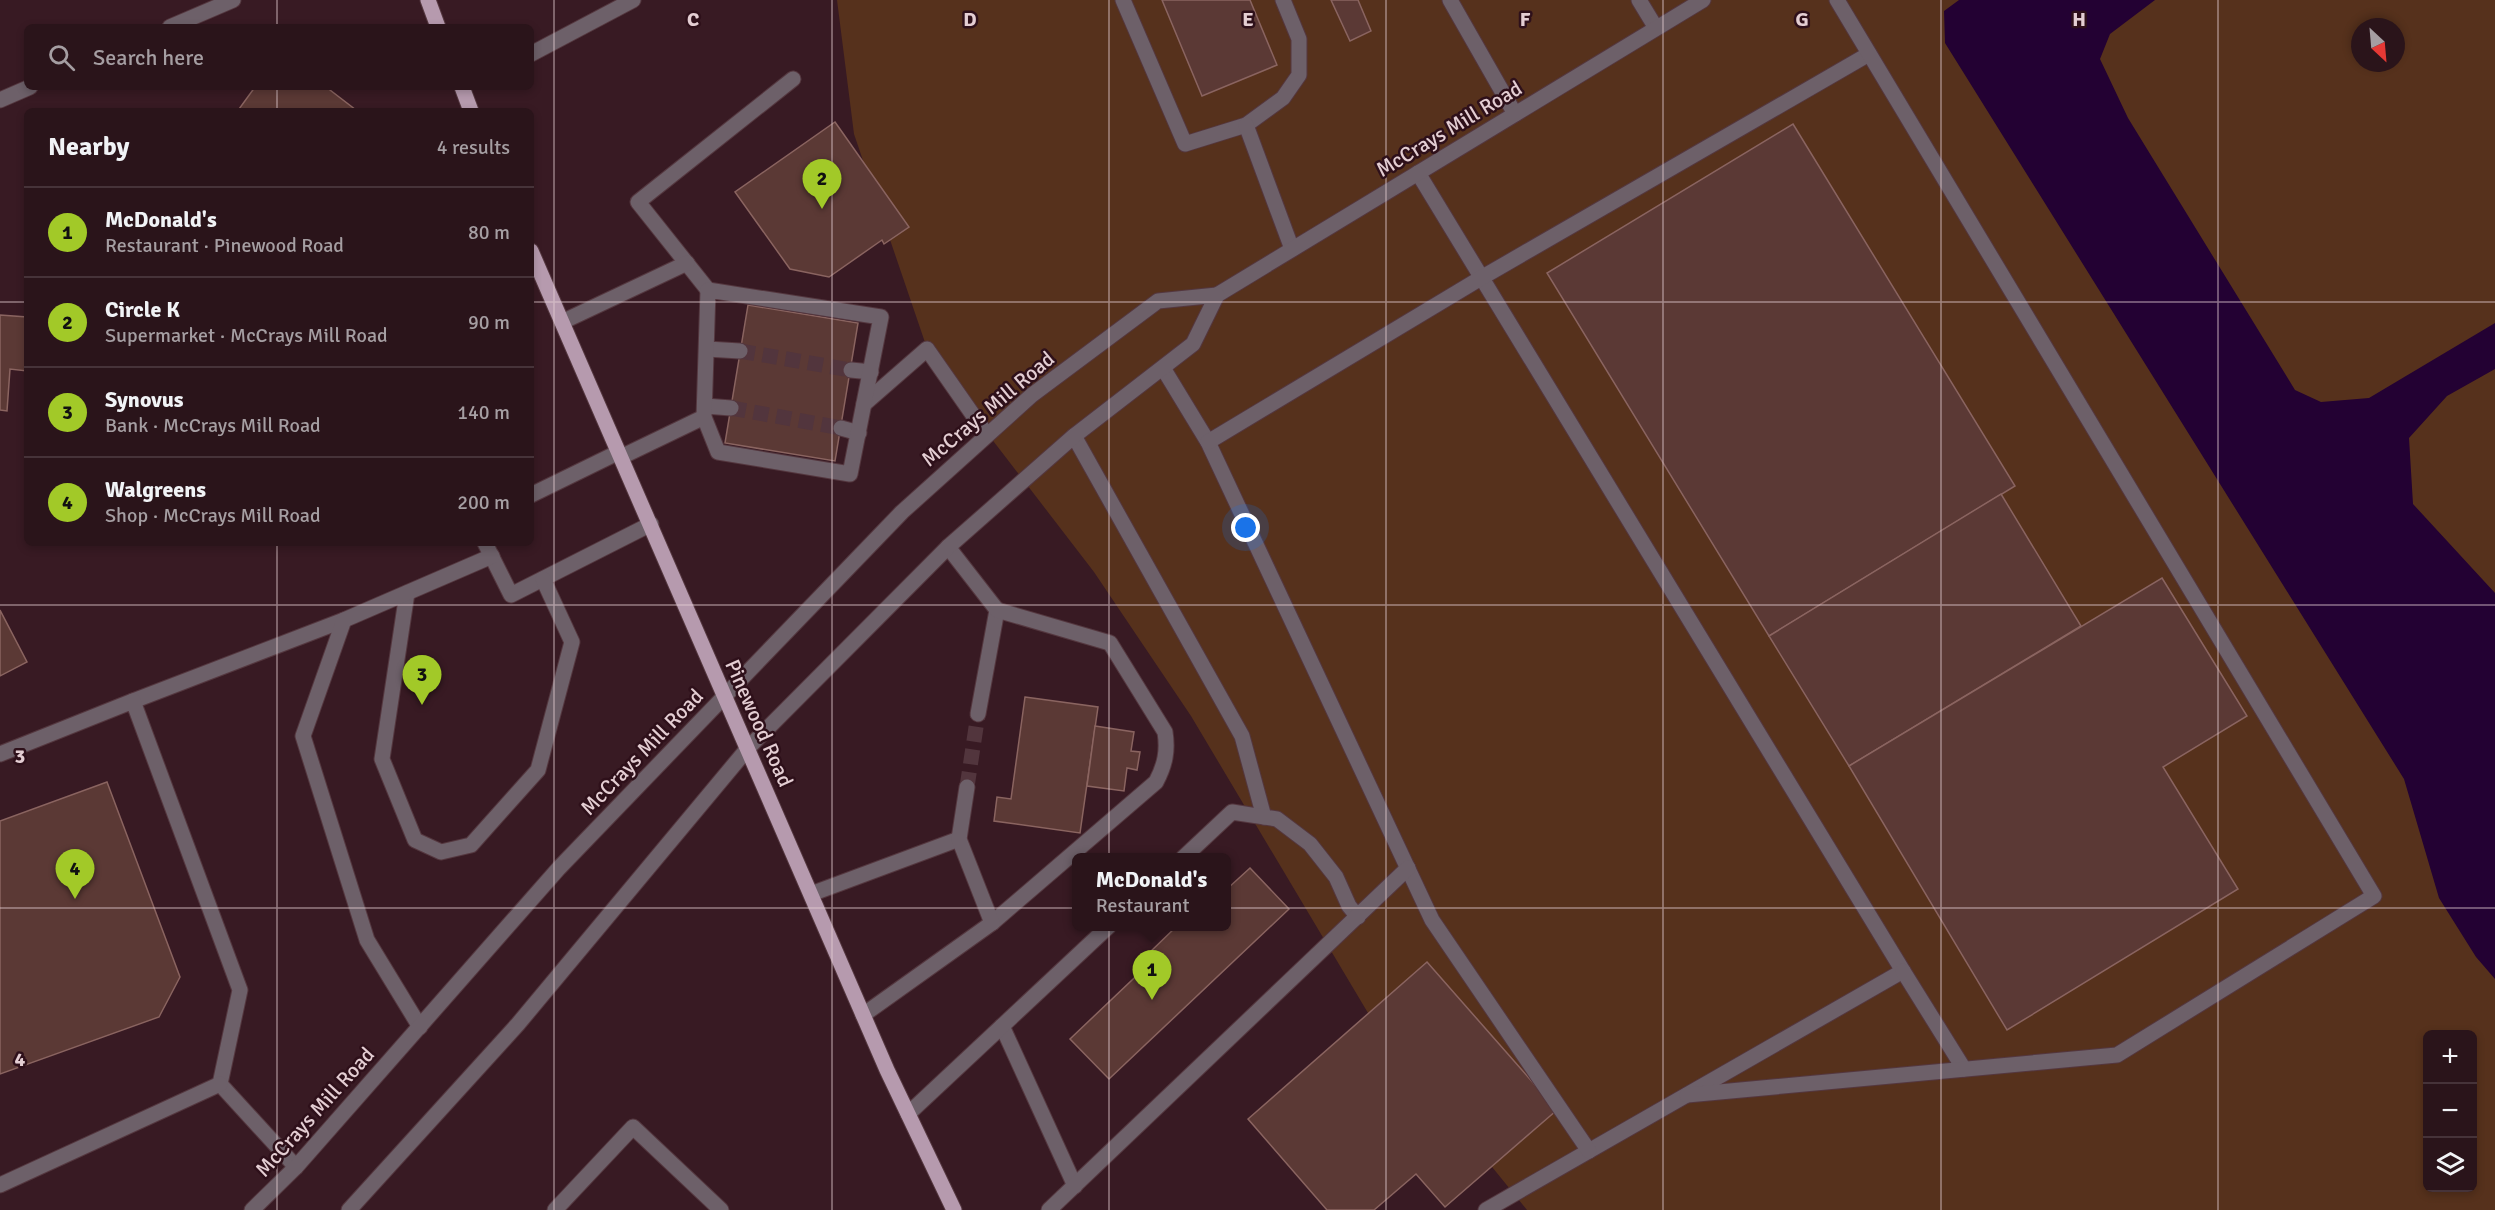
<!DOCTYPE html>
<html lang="en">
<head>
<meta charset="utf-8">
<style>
	:root { --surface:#2a141a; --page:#321d23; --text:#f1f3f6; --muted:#a59ea2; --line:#463339; --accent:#a2c928 }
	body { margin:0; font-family:Signika,sans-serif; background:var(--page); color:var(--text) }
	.controls { position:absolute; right:18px; bottom:18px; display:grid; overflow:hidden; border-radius:9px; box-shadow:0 3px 9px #0003 }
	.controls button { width:54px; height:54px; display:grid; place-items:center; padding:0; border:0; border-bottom:2px solid var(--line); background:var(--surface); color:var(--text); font:30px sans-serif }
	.compass { position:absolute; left:2351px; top:18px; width:54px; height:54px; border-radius:50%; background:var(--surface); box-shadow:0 3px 9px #0003; rotate:154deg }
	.you { position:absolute; left:1246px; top:528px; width:21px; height:21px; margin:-15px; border:4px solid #fff; border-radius:50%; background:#1a73e8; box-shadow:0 0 0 9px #1a73e833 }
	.badge { display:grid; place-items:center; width:39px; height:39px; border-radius:50%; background:var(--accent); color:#111; font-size:20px; font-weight:700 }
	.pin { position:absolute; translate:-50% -50px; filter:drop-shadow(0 2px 3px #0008) }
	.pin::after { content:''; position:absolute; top:32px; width:21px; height:18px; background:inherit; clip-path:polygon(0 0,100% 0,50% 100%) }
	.popup { position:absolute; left:1072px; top:853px; width:159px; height:78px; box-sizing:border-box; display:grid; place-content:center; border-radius:9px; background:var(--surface); filter:drop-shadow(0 2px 4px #0005); font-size:20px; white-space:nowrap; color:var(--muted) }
	.popup b { font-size:22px; color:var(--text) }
	.popup::after { content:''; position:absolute; left:50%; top:100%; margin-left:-12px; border:12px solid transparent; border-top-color:var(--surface) }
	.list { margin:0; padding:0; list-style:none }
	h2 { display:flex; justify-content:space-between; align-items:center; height:78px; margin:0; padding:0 24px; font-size:26px }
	h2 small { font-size:20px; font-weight:400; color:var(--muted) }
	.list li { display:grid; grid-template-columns:39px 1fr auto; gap:18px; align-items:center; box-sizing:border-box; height:90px; padding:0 24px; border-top:2px solid var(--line) }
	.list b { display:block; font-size:22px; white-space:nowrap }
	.list p { margin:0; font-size:20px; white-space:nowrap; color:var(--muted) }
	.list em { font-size:20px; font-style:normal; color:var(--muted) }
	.icon { flex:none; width:33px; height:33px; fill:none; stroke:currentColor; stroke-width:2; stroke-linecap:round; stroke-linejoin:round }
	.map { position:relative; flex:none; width:2495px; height:1210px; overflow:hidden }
	.search { position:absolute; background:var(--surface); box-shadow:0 3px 9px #0003; left:24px; top:24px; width:510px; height:66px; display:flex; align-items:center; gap:15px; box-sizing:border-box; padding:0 21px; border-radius:9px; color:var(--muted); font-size:22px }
	.panel { position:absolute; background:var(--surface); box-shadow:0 3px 9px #0003; left:24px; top:108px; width:510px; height:438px; border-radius:9px }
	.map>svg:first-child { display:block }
</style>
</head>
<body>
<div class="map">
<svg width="2495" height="1210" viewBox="0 0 2495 1210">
	<rect width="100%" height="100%" fill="#381a23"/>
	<path fill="#56311c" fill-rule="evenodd" d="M837,0H2495V1210H1527L1371,1018L1191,716L1094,572L931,360L854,134ZM2360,27H2396V63H2360ZM2428,1034H2472V1188H2428Z"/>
	<path fill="#230133" d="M1959,0H2155L2110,34L2100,59L2128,118L2295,390L2321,402L2369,398L2495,323V369L2447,396L2409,438L2413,504L2495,593V979L2476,957L2439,898L2404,779L1945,43L1944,11Z"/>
	<g fill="#5b3935" stroke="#8a6460" stroke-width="1.5">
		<path d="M1162,0H1250L1277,65L1202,96Z"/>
		<path d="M1331,0H1358L1371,31L1350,41Z"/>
		<path d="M255,87H326L356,110L242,111L239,109Z"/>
		<path d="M835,122L909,227L884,244L882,240L829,277L790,269L735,192Z"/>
		<path d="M1793,124L2015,486L1769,636L1547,273Z"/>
		<path d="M748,305L858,323L835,461L725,443Z"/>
		<path d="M0,315L27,317V371L10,369L7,411L0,410Z"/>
		<path d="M2001,494L2081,626L1849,766L1769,636Z"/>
		<path d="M2162,578L2247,716L2163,767L2238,889L2007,1030L1849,766Z"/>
		<path d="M0,610L27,662L0,676Z"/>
		<path d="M1025,697L1098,707L1080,833L994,821L997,797L1011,799Z"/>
		<path d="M1095,726L1134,732L1131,751L1140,752L1137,770L1127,768L1124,791L1087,786Z"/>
		<path d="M107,782L180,977L159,1017L0,1074V821Z"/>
		<path d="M1250,868L1289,909L1109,1079L1070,1039L1152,961L1146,956L1177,926H1227V889Z"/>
		<path d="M1427,962L1557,1110L1445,1207L1416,1174L1374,1210H1327L1248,1119Z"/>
	</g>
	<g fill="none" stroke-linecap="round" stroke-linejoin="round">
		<g stroke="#52353d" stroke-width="15" stroke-dasharray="15 8" stroke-linecap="butt">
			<path d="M740,351L851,370"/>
			<path d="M731,408L841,428"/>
			<path d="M967,787L978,714"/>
		</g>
		<defs>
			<g id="minor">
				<path d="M1123,0L1185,144L1246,125L1283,98L1299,75V39L1283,0"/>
				<path d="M1450,0L1515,114"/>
				<path d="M1639,0L1656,28"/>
				<path d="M170,27L233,0"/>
				<path d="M531,54L633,0"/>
				<path d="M0,100L30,87"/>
				<path d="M1246,125L1292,249"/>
				<path d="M1418,173L1903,971L1486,1210"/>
				<path d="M708,290L638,202L793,79"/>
				<path d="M1217,295L1703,0"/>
				<path d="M562,322L687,263"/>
				<path d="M707,349L740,351"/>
				<path d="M1163,368L1208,442L1432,920L1589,1151"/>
				<path d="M851,370L871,372"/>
				<path d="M864,404L927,349L987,435"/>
				<path d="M705,406L731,408"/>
				<path d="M841,428L859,433"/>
				<path d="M1074,436L1242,736L1264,817"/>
				<path d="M1208,442L1481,278L1869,54"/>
				<path d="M621,457L704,417L708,290L881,317L850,474L718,452L704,417"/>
				<path d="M531,495L619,452"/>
				<path d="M485,543L511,595L651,524"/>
				<path d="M948,547L997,610L978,714"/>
				<path d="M407,593L382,759L415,840L441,852L471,845L538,770L572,642L543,579"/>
				<path d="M133,701L344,620"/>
				<path d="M0,754L133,701L240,990L220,1084"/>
				<path d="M1183,858L1232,812L1277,819L1310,844L1336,877L1349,906L1358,917"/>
				<path d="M811,894L959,839"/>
				<path d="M992,923L1156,782C1165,765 1168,751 1165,732L1110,643L997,610"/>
				<path d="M1903,971L1964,1069"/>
				<path d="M863,1015L992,923L959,839L967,787"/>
				<path d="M1002,1026L1075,1186"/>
				<path d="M420,1027L367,940L303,736L344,620L492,556"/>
				<path d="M220,1084L296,1167"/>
				<path d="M1687,1095L2117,1055L2374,896L1837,0"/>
				<path d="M908,1114L1109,926"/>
				<path d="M0,1185L220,1084"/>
				<path d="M252,1210L296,1167L559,868L902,512L1032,395L1158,301L1217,295L1193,344L1074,436L948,547L748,748L518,1024L349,1210"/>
				<path d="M555,1210L633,1127L721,1210"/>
				<path d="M1049,1210L1408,868"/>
			</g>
			<g id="major">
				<path d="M428,0L438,27"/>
				<path d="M462,87L471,111"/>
				<path d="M531,251L887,1070L954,1210"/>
			</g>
		</defs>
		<use href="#minor" stroke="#54373f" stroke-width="17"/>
		<use href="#major" stroke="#54373f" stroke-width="17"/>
		<use href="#minor" stroke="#6d6069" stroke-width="15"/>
		<use href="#major" stroke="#b69aae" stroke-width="15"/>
	</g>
	<path fill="none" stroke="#e4ced3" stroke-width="1.5" stroke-opacity="0.55" d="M277,0V27M554,0V1210M832,0V1210M1109,0V1210M1386,0V1210M1663,0V1210M1941,0V1210M2218,0V1210M277,87V111M0,302H27M531,302H2495M277,543V1210M0,605H2495M0,908H2495"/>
	<g text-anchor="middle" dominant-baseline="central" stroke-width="5" stroke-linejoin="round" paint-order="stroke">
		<g font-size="21" fill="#e4ced3" stroke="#2e101a">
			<text transform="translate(1449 129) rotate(-31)">McCrays Mill Road</text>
			<text transform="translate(988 409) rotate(-40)">McCrays Mill Road</text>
			<text transform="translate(759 723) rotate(66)">Pinewood Road</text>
			<text transform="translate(642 752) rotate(-46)">McCrays Mill Road</text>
			<text transform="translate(315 1112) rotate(-48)">McCrays Mill Road</text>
		</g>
	</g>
	<g font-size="20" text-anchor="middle" font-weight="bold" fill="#e4ced3" stroke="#2e101a" stroke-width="5" stroke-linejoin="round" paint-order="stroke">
		<text x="693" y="26">C</text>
		<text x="970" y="26">D</text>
		<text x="1248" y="26">E</text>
		<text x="1525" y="26">F</text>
		<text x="1802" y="26">G</text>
		<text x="2079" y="26">H</text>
		<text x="20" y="763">3</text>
		<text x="20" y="1066">4</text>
	</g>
</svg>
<div class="controls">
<button>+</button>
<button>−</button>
<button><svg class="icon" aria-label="layers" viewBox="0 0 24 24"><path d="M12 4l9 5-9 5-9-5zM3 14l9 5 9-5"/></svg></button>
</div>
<svg class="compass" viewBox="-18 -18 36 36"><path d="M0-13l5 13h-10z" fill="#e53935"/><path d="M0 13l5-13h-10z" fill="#a59ea2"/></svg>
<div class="you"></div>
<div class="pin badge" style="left:1152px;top:1000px">1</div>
<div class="popup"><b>McDonald's</b>Restaurant</div>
<div class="pin badge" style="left:822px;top:209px">2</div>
<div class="pin badge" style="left:422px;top:705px">3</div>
<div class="pin badge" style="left:75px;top:899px">4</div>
<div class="search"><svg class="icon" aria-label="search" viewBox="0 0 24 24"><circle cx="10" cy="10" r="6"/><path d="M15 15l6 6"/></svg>Search here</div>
<section class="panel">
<h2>Nearby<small>4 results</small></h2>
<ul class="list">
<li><span class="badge">1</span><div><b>McDonald's</b><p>Restaurant · Pinewood Road</p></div><em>80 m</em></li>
<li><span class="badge">2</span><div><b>Circle K</b><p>Supermarket · McCrays Mill Road</p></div><em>90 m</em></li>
<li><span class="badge">3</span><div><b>Synovus</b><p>Bank · McCrays Mill Road</p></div><em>140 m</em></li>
<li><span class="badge">4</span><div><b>Walgreens</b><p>Shop · McCrays Mill Road</p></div><em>200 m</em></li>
</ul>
</section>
</div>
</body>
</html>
